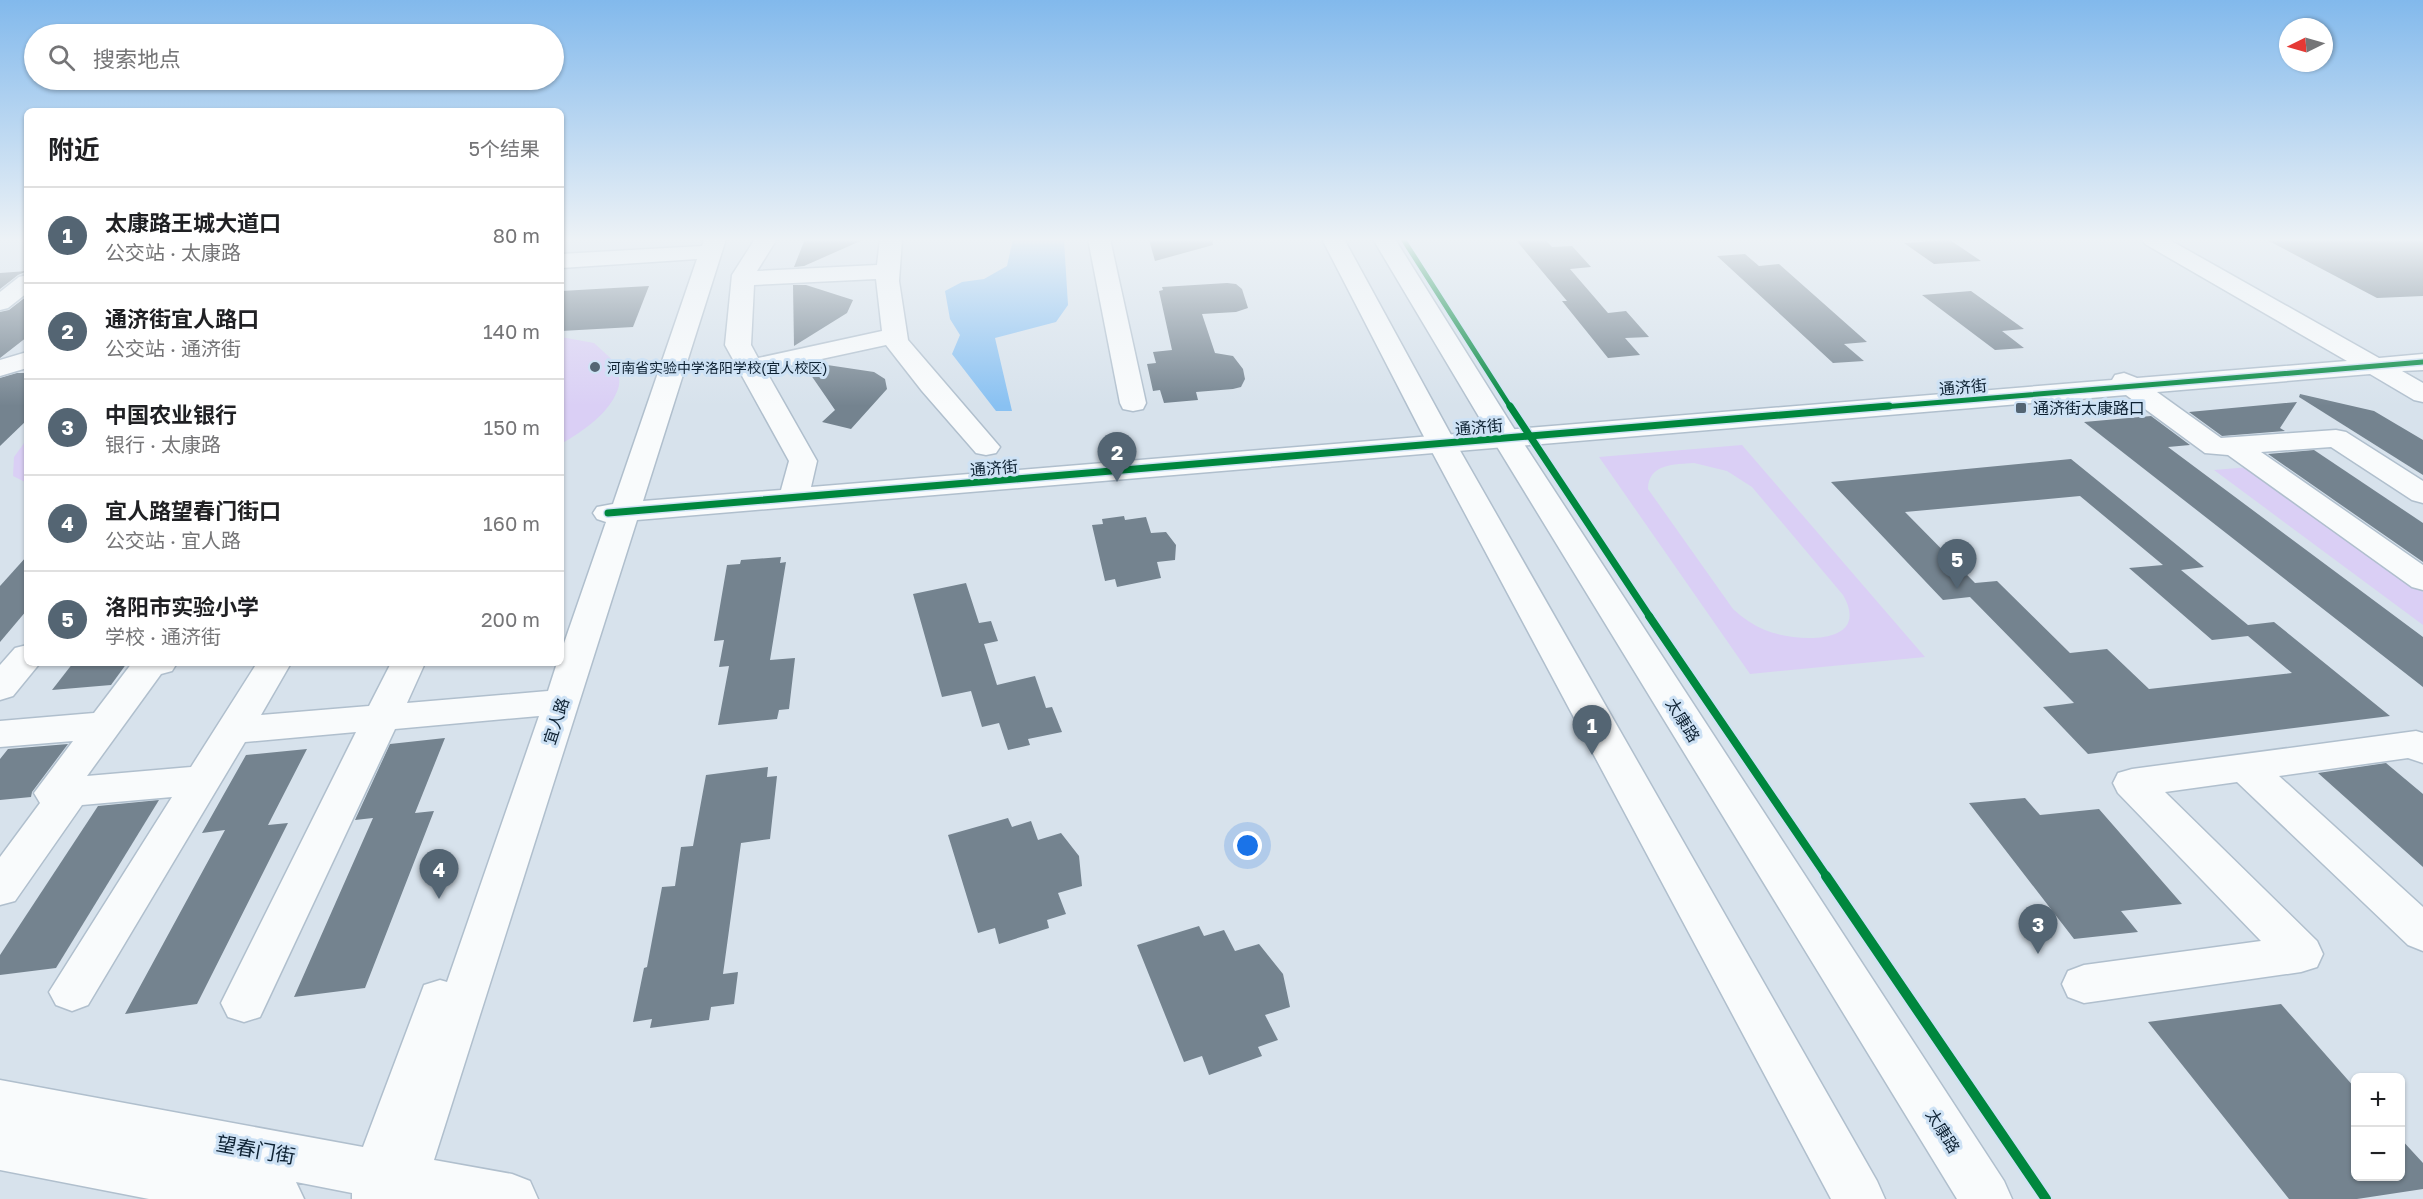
<!DOCTYPE html>
<html lang="zh">
<head>
<meta charset="utf-8">
<style>
	:root { --surface:#fff; --page:#f2f2f2; --text:#202124; --muted:#757577; --line:#e0e0e0; --accent:#546573 }
	body { margin:0; font-family:"Golos Text","Noto Sans SC",sans-serif; background:var(--page); color:var(--text) }
	.controls { position:absolute; right:18px; bottom:18px; display:grid; overflow:hidden; border-radius:9px; box-shadow:0 2px 4px #0004 }
	.controls button { width:54px; height:54px; display:grid; place-items:center; padding:0; border:0; border-bottom:2px solid var(--line); background:var(--surface); color:var(--text); font:30px sans-serif }
	.compass { position:absolute; left:2279px; top:18px; width:54px; height:54px; border-radius:50%; background:var(--surface); box-shadow:0 2px 4px #0004; rotate:265deg }
	.you { position:absolute; left:1248px; top:846px; width:21px; height:21px; margin:-15px; border:4px solid #fff; border-radius:50%; background:#1a73e8; box-shadow:0 0 0 9px #1a73e833 }
	.badge { display:grid; place-items:center; width:39px; height:39px; border-radius:50%; background:var(--accent); color:#fff; font-size:20px; font-weight:700 }
	.pin { position:absolute; translate:-50% -50px; filter:drop-shadow(0 2px 3px #0008) }
	.pin::after { content:''; position:absolute; top:32px; width:21px; height:18px; background:inherit; clip-path:polygon(0 0,100% 0,50% 100%) }
	.list { margin:0; padding:0; list-style:none }
	h2 { display:flex; justify-content:space-between; align-items:center; height:78px; margin:0; padding:0 24px; font-size:26px }
	h2 small { font-size:20px; font-weight:400; color:var(--muted) }
	.list li { display:grid; grid-template-columns:39px 1fr auto; gap:18px; align-items:center; box-sizing:border-box; height:96px; padding:0 24px; border-top:2px solid var(--line) }
	.list b { display:block; font-size:22px; white-space:nowrap }
	.list p { margin:0; font-size:20px; white-space:nowrap; color:var(--muted) }
	.list em { font-size:20px; font-style:normal; color:var(--muted) }
	.icon { flex:none; width:33px; height:33px; fill:none; stroke:currentColor; stroke-width:2; stroke-linecap:round; stroke-linejoin:round }
	.map { position:relative; flex:none; width:2423px; height:1199px; overflow:hidden }
	.search { position:absolute; background:var(--surface); box-shadow:0 2px 4px #0004; left:24px; top:24px; width:540px; height:66px; display:flex; align-items:center; gap:15px; box-sizing:border-box; padding:0 21px; border-radius:33px; color:var(--muted); font-size:22px }
	.panel { position:absolute; background:var(--surface); box-shadow:0 2px 4px #0004; left:24px; top:108px; width:540px; height:558px; border-radius:9px }
	.map>svg:first-child { display:block }
</style>
</head>
<body>
<div class="map">
<svg width="2423" height="1199" viewBox="0 0 2423 1199">
	<rect width="100%" height="100%" fill="#d7e2ec"/>
	<g fill="#dacff5" fill-rule="evenodd">
		<path d="M561,337L594,343L618,365C618,372 621,382 618,389C609,414 583,431 561,444Z"/>
		<path d="M27,439V483L13,476L14,457Z"/>
		<path d="M1742,445L1925,657L1750,674L1599,457ZM1694,463L1727,471L1752,487L1843,595C1873,647 1793,642 1765,630C1753,625 1743,618 1733,609L1648,489C1648,464 1675,464 1694,463Z"/>
		<path d="M2250,467L2423,592V625L2214,470Z"/>
	</g>
	<path fill="#89c1f2" d="M1013,239H1061L1064,241L1068,305L1056,322L995,338L1012,411H996L952,354L960,335L950,319L945,291L962,282L984,279L1007,266Z"/>
	<g fill="#74838f" fill-rule="evenodd">
		<path d="M805,239H865L804,266L794,267Z"/>
		<path d="M1212,239L1213,245L1155,261L1149,240Z"/>
		<path d="M1515,239H1545L1552,247L1572,246L1591,267L1570,269L1608,313L1626,311L1649,337L1625,338L1640,355L1608,358L1562,301H1567Z"/>
		<path d="M2265,239H2423V296L2377,298Z"/>
		<path d="M1950,240L1981,261L1934,264L1904,243Z"/>
		<path d="M1745,254L1759,266L1779,264L1867,342L1844,344L1864,361L1833,363L1717,256Z"/>
		<path d="M27,271L18,275L0,289V273Z"/>
		<path d="M1227,283L1236,284L1242,289L1248,308L1236,312L1202,314L1215,353L1233,356L1243,369L1245,379L1241,387L1233,389L1196,392L1198,400L1164,403L1160,390L1153,391L1147,364L1156,363L1153,352L1172,350L1159,291L1163,290L1162,287Z"/>
		<path d="M793,285H806L853,300L847,313L794,346Z"/>
		<path d="M649,286L633,327L561,331V291Z"/>
		<path d="M1971,291L2024,329L2002,331L2024,348L1995,350L1922,295Z"/>
		<path d="M27,296V337L0,358V312L9,310Z"/>
		<path d="M814,363L874,372L885,379L887,389L851,429L822,422L835,410L804,365Z"/>
		<path d="M17,373H27V420L0,446V378Z"/>
		<path d="M2300,394L2374,411L2423,440V475L2299,397Z"/>
		<path d="M2297,402L2280,428L2285,431L2222,436L2189,412Z"/>
		<path d="M2151,416L2190,445L2168,447L2423,637V687L2084,422Z"/>
		<path d="M2314,450L2423,523V562L2268,454Z"/>
		<path d="M2071,459L2204,567L2181,570L2248,625L2274,622L2390,716L2088,754L2043,707L2074,703L1970,597L1943,600L1831,482ZM2080,496L2163,565L2129,568L2212,640L2248,636L2292,673L2149,689L2107,649L2070,653L1997,581L1975,583L1905,512Z"/>
		<path d="M1124,516L1125,520L1146,517L1151,533L1166,532L1176,545L1175,560L1157,562L1161,578L1117,587L1115,579L1105,581L1092,525L1103,524L1102,519Z"/>
		<path d="M27,556V610L0,642V586Z"/>
		<path d="M781,557L780,563L786,562L770,660L795,658L789,709L779,710L777,719L718,725L729,666L719,667L724,640L714,641L727,565L740,564L741,560Z"/>
		<path d="M966,583L979,623L991,621L998,641L984,644L997,685L1035,676L1046,708L1052,707L1062,732L1028,739L1030,745L1008,750L999,723L982,727L971,691L942,697L913,594Z"/>
		<path d="M73,663H127L111,685L52,690Z"/>
		<path d="M445,738L415,813L434,811L365,988L294,997L373,818L355,820L390,744Z"/>
		<path d="M68,744L32,792L31,797L0,800V759L8,749Z"/>
		<path d="M307,749L268,825L288,823L197,1004L125,1014L225,830L202,833L246,755Z"/>
		<path d="M2386,763L2423,794V867L2318,773Z"/>
		<path d="M768,767L767,777L777,776L770,839L741,843L723,974L738,972L734,1004L711,1007L709,1020L650,1028L652,1019L633,1022L644,968L647,967L662,887L675,886L681,847L693,846L706,775Z"/>
		<path d="M2025,798L2040,815L2099,809L2182,904L2121,911L2138,932L2074,939L1969,803Z"/>
		<path d="M159,800L56,968L0,975V955L98,806Z"/>
		<path d="M1008,818L1012,827L1031,821L1038,840L1061,833L1079,856L1082,886L1058,893L1066,914L1047,920L1049,928L999,944L995,928L978,933L948,835Z"/>
		<path d="M1199,926L1204,936L1224,930L1235,951L1259,944L1283,974L1290,1007L1265,1015L1278,1040L1258,1047L1262,1056L1209,1075L1202,1056L1184,1062L1137,945Z"/>
		<path d="M2281,1004L2355,1088V1176H2400V1138L2423,1163V1189L2357,1199H2289L2148,1022Z"/>
	</g>
	<g fill="none" stroke-linecap="round" stroke-linejoin="round">
		<defs>
			<g id="minor">
				<path d="M704,239H726L643,501L781,490L789,461L725,345L732,275L755,239H777L757,271L877,265L880,239H902L899,281L908,340L1000,447L996,453L986,455L976,453L922,391L886,345L766,371L817,461L811,487L2112,380L2115,375L2124,373L2137,378L2347,361L2145,244L2142,239H2168L2379,358L2423,354V370L2402,371L2423,383V402L2414,400L2370,374L2157,392L2221,438L2336,430L2346,432L2423,481V503L2412,500L2331,447L2261,452L2423,565V590L2412,587L2228,455L2205,453L2126,395L637,520L434,1160L512,1174L530,1181L538,1199H352V1193L296,1182L304,1199H149L0,1170V1080L363,1147L424,985L440,980L447,982L539,716L395,729L260,1017L244,1022L228,1017L221,1003L356,732L245,742L88,1005L72,1011L56,1005L49,992L172,797L82,805L15,901L0,905V857L40,803L34,793L73,741L0,747V721L94,713L132,663H177L172,671L161,674L87,776L191,767L257,663H291L261,715L369,706L391,663H425L407,703L548,691L557,663H561V652L606,522L597,519L593,513L597,507L613,504L697,259L561,268V254L702,246ZM876,279L882,331L758,358L751,345L754,285Z"/>
				<path d="M1088,239H1110L1146,403L1143,409L1133,411L1123,409L1120,403Z"/>
				<path d="M27,275V293L8,308L0,310V292L19,277Z"/>
				<path d="M27,352V368L0,376V360Z"/>
				<path d="M27,645V663H40L13,696L0,700V665L15,648Z"/>
				<path d="M2416,731L2423,733V763L2408,758L2279,776L2423,907V951L2408,945L2237,782L2165,792L2317,941L2323,954L2317,967L2301,972L2084,1003L2068,997L2062,984L2068,971L2084,965L2261,941L2118,793L2113,783L2118,773L2132,769Z"/>
			</g>
			<g id="major">
				<path d="M1322,239H1344L1450,433L1877,1181L1885,1199H1831L1422,433Z"/>
				<path d="M1373,239H1395L1513,427L2004,1181L2012,1199H1957L1485,427Z"/>
			</g>
		</defs>
		<use href="#minor" stroke="#b0bfcd" stroke-width="3"/>
		<use href="#major" stroke="#b0bfcd" stroke-width="3"/>
		<use href="#minor" fill="#f9fbfc" fill-rule="evenodd"/>
		<use href="#major" fill="#f9fbfc" fill-rule="evenodd"/>
		<defs>
			<g id="cycleway-far3">
				<path d="M1403,239L1511,408"/>
				<path d="M1871,408L2423,362"/>
			</g>
			<g id="cycleway-far2">
				<path d="M1510,406L1650,617"/>
				<path d="M608,513L1889,406"/>
			</g>
			<path id="cycleway-far1" d="M1649,616L1827,877"/>
			<path id="cycleway" d="M1826,876L2046,1199"/>
		</defs>
		<use href="#cycleway-far3" stroke="#cee2f5" stroke-width="8"/>
		<use href="#cycleway-far2" stroke="#cee2f5" stroke-width="10"/>
		<use href="#cycleway-far1" stroke="#cee2f5" stroke-width="12"/>
		<use href="#cycleway" stroke="#cee2f5" stroke-width="14"/>
		<use href="#cycleway-far3" stroke="#00873e" stroke-width="5"/>
		<use href="#cycleway-far2" stroke="#00873e" stroke-width="7"/>
		<use href="#cycleway-far1" stroke="#00873e" stroke-width="8"/>
		<use href="#cycleway" stroke="#00873e" stroke-width="10"/>
	</g>
	<linearGradient id="sky" x2="0" y2="1"><stop stop-color="#82b9ec"/><stop offset="0.59" stop-color="#edf2f6"/><stop offset="1" stop-color="#edf2f6" stop-opacity="0"/></linearGradient>
	<rect width="2423" height="406" fill="url(#sky)"/>
	<g fill="#546573" stroke="#cee2f5" stroke-width="2">
		<circle cx="595" cy="367" r="6"/>
		<rect x="2015" y="402" width="12" height="12" rx="3"/>
	</g>
	<g text-anchor="middle" dominant-baseline="central" stroke-width="6" stroke-linejoin="round" paint-order="stroke">
		<g font-size="14" fill="#0d2132" stroke="#cee2f5" text-anchor="start">
			<text x="607" y="367">河南省实验中学洛阳学校(宜人校区)</text>
		</g>
		<g font-size="16" fill="#0d2132" stroke="#cee2f5">
			<text transform="translate(1963 387) rotate(-5)">通济街</text>
			<text transform="translate(1479 427) rotate(-5)">通济街</text>
			<text transform="translate(994 468) rotate(-5)">通济街</text>
			<text transform="translate(1683 720) rotate(58)">太康路</text>
			<text transform="translate(556 721) rotate(-72)">宜人路</text>
			<text transform="translate(1943 1131) rotate(58)">太康路</text>
		</g>
		<g font-size="16" fill="#0d2132" stroke="#cee2f5" text-anchor="start">
			<text x="2033" y="408">通济街太康路口</text>
		</g>
		<g font-size="20" fill="#0d2132" stroke="#cee2f5">
			<text transform="translate(256 1149) rotate(10)">望春门街</text>
		</g>
	</g>
</svg>
<div class="controls">
<button>+</button>
<button>−</button>
</div>
<svg class="compass" viewBox="-18 -18 36 36"><path d="M0-13l5 13h-10z" fill="#e53935"/><path d="M0 13l5-13h-10z" fill="#757577"/></svg>
<div class="you"></div>
<div class="pin badge" style="left:1592px;top:755px">1</div>
<div class="pin badge" style="left:1117px;top:482px">2</div>
<div class="pin badge" style="left:2038px;top:954px">3</div>
<div class="pin badge" style="left:439px;top:899px">4</div>
<div class="pin badge" style="left:1957px;top:589px">5</div>
<div class="search"><svg class="icon" aria-label="search" viewBox="0 0 24 24"><circle cx="10" cy="10" r="6"/><path d="M15 15l6 6"/></svg>搜索地点</div>
<section class="panel">
<h2>附近<small>5个结果</small></h2>
<ul class="list">
<li><span class="badge">1</span><div><b>太康路王城大道口</b><p>公交站 · 太康路</p></div><em>80 m</em></li>
<li><span class="badge">2</span><div><b>通济街宜人路口</b><p>公交站 · 通济街</p></div><em>140 m</em></li>
<li><span class="badge">3</span><div><b>中国农业银行</b><p>银行 · 太康路</p></div><em>150 m</em></li>
<li><span class="badge">4</span><div><b>宜人路望春门街口</b><p>公交站 · 宜人路</p></div><em>160 m</em></li>
<li><span class="badge">5</span><div><b>洛阳市实验小学</b><p>学校 · 通济街</p></div><em>200 m</em></li>
</ul>
</section>
</div>
</body>
</html>
